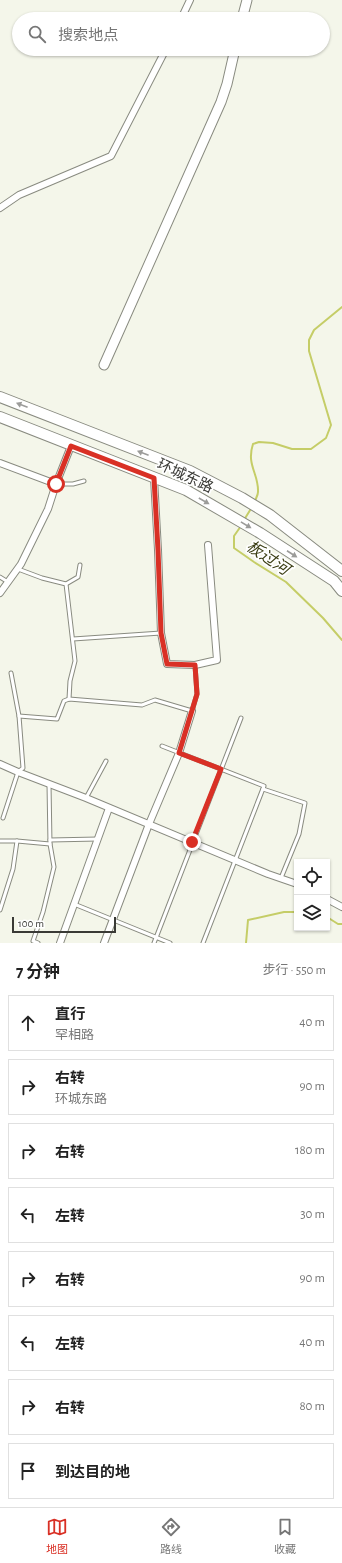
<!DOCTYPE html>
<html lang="zh">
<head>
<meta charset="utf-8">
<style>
	:root { --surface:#fff; --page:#f6f6f6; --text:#222; --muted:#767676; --line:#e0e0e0; --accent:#d93025 }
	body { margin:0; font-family:"Alegreya Sans","Noto Sans SC",sans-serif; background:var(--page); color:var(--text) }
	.controls { position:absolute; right:12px; bottom:12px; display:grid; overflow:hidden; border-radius:0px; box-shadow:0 1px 3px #0004 }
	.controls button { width:36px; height:36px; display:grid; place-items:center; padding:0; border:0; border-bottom:1px solid var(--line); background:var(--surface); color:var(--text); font:20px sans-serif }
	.scale { position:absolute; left:12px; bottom:10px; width:104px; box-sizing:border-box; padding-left:4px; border:2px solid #3a3a36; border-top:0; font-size:11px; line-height:14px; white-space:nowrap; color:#3a3a36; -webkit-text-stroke:3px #fff; paint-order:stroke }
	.stop { position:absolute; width:12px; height:12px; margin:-9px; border:3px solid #d93025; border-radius:50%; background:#fff }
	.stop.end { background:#d93025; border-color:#fff; box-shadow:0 1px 4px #0008 }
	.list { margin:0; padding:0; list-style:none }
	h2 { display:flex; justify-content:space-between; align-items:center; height:52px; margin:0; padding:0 16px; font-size:17px }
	h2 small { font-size:13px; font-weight:400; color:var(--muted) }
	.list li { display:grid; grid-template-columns:26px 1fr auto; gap:12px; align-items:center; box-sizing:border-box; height:56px; margin:0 8px 8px; padding:0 8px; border:1px solid var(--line); border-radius:0px }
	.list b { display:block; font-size:15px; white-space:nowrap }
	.list p { margin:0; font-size:13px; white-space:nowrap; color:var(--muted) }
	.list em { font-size:13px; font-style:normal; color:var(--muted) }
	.icon { flex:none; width:22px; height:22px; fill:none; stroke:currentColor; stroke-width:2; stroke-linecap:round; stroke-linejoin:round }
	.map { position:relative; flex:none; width:342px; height:943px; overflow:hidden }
	.search { position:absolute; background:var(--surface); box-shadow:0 1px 3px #0004; left:12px; right:12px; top:12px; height:44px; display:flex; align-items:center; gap:10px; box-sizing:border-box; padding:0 14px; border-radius:22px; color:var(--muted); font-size:15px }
	.sheet { height:564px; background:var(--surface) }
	nav { display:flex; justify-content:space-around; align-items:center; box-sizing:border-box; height:56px; border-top:1px solid var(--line); background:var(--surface); font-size:11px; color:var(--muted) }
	nav a { display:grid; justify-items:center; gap:2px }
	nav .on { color:var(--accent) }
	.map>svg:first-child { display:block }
</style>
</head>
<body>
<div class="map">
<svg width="342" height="943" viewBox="0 0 342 943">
	<rect width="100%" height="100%" fill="#f4f6ea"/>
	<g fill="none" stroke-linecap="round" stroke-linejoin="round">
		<g stroke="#c5cd67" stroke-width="2">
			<path d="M255,501C256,498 258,495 258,492C259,474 246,465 253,444L259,442L273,443L292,449H311L326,438L331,425L309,351V340L314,330L342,307"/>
			<path d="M244,520L252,507"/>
			<path d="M241,526L234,536V548L254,562L286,582L323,618L342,640"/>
			<path d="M327,917L338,924H342"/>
			<path d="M246,943L248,920L284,912H297"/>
		</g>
		<defs>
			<g id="lane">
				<path d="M56,484H73L84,481"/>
				<path d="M18,569L42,578L66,584L75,661L70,681L69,699"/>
				<path d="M0,577L8,582"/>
				<path d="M66,584L78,577L80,565"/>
				<path d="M73,639L161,633"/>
				<path d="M19,716L57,719L64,701L69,699L142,705L155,700L192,711L197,694L195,665"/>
				<path d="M162,746L264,786L203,943"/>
				<path d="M263,789L305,803L299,834L281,878"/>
				<path d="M86,798L106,761"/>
				<path d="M3,818L18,772L23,768L19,716L11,673"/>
				<path d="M50,840L98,839"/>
				<path d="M0,841H17L50,844"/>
				<path d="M74,904L170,943"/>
				<path d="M0,910L13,869L17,841"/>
				<path d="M38,943L33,941L43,912L54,867L50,844L49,784"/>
				<path d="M154,943L241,718"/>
			</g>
			<g id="street">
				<path d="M181,19L190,0"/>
				<path d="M0,208L19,195L111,156L166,49"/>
				<path d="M0,463L56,484"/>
				<path d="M154,478L158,550L161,633L167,664L195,665L217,660L208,545"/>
				<path d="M0,593L21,564L48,509L56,484L71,446"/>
				<path d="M0,764L18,772L86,798L268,874L297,884"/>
				<path d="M327,899L342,907"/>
				<path d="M60,943L109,808"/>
				<path d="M104,943L149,824L179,753L192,711"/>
			</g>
			<g id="secondary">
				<path d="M242,19L247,0"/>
				<path d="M104,365L221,102L227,84L235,49"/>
			</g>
			<g id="primary">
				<path d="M0,397L190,471L242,498L270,515L342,571"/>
				<path d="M0,417L186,490L260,533L334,581L342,591"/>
			</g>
		</defs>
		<use href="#lane" stroke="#898b80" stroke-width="5"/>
		<use href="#street" stroke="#898b80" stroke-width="8"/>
		<use href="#secondary" stroke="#898b80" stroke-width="11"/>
		<use href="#primary" stroke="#898b80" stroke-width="12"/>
		<use href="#lane" stroke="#fff" stroke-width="3"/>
		<use href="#street" stroke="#fff" stroke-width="6"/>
		<use href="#secondary" stroke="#fff" stroke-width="9"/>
		<use href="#primary" stroke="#fff" stroke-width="10"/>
	</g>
	<defs><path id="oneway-solid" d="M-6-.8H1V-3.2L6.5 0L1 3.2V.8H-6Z"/></defs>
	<g fill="#9c9c9a">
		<use href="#oneway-solid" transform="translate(22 405) rotate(-159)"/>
		<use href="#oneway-solid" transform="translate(143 453) rotate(-159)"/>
		<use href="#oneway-solid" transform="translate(204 501) rotate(30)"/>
		<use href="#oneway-solid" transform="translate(246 525) rotate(31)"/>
		<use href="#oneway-solid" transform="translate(292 554) rotate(33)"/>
	</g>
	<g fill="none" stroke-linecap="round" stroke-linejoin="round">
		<path stroke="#d93025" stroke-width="5" d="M56,484L71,446L154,478L158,550L161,633L167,664L195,665L197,694L179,753L221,769L192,842"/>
	</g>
	<g text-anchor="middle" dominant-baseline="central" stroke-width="3.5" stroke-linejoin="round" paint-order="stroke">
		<g font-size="15" fill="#3a3a36" stroke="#fff">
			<text transform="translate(185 476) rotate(25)">环城东路</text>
		</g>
		<g font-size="16" font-style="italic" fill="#3c3f15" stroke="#fff">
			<text transform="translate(268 558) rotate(34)">板过河</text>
		</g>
	</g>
</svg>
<div class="controls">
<button><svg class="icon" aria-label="locate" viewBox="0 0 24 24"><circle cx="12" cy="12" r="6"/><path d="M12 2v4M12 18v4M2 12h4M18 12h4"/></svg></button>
<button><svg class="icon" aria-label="layers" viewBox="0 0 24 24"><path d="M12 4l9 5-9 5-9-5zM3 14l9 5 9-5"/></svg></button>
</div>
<div class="scale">100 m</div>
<div class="stop" style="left:56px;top:484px"></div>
<div class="stop end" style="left:192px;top:842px"></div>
<div class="search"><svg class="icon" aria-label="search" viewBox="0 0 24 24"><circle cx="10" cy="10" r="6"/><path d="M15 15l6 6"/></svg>搜索地点</div>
</div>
<section class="sheet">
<h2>7 分钟<small>步行 · 550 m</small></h2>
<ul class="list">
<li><svg class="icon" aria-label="ahead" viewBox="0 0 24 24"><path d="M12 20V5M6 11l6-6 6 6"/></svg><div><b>直行</b><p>罕相路</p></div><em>40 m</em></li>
<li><svg class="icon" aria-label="right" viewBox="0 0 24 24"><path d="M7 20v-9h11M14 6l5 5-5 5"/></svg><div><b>右转</b><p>环城东路</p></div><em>90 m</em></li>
<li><svg class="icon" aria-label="right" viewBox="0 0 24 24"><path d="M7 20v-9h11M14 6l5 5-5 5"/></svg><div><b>右转</b></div><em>180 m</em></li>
<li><svg class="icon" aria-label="left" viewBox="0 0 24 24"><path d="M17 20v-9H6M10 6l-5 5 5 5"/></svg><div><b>左转</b></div><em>30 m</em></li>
<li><svg class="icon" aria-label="right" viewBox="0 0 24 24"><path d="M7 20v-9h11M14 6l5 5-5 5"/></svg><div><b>右转</b></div><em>90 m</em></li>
<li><svg class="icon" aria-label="left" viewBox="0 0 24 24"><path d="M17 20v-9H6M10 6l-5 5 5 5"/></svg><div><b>左转</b></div><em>40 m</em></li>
<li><svg class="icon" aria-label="right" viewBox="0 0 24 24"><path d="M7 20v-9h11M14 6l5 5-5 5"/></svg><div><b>右转</b></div><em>80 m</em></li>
<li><svg class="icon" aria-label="arrive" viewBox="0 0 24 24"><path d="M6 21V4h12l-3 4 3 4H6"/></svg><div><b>到达目的地</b></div></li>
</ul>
</section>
<nav>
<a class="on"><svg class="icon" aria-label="map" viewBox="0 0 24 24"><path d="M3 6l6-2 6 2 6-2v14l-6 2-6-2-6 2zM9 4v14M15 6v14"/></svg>地图</a>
<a><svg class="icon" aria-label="directions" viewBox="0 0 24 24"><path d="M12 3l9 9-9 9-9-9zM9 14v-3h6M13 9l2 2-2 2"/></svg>路线</a>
<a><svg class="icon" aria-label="saved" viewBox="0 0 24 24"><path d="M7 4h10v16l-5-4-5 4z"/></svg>收藏</a>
</nav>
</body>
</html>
